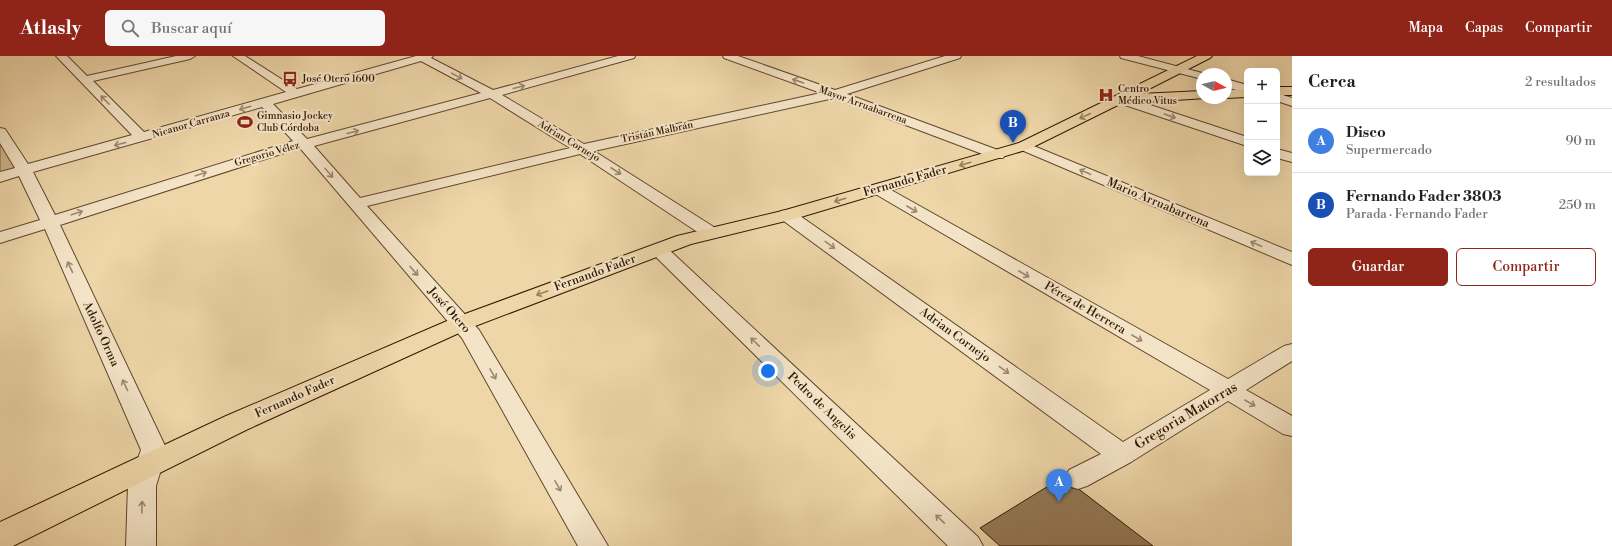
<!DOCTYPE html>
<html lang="es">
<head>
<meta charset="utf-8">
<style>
	:root { --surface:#fff; --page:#f6f6f6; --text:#202124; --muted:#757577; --line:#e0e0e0; --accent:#8f2418 }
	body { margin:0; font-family:"Libre Bodoni",serif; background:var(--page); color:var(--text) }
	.controls { position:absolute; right:12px; top:12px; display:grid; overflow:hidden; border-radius:6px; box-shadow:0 4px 16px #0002 }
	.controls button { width:36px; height:36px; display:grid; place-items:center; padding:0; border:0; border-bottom:1px solid var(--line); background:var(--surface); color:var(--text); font:20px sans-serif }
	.compass { position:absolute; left:1196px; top:12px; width:36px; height:36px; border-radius:50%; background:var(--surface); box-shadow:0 4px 16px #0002; rotate:98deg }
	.you { position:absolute; left:768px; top:315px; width:14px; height:14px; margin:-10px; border:3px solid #fff; border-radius:50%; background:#1a73e8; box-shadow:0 0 0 6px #1a73e833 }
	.badge { display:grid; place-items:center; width:26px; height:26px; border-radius:50%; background:var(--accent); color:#fff; font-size:13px; font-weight:700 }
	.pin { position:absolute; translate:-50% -33px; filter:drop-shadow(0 1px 2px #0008) }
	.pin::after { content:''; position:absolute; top:21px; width:14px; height:12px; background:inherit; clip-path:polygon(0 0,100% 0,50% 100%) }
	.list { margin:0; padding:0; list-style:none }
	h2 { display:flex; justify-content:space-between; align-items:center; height:52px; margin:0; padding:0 16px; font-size:17px }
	h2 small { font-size:13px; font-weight:400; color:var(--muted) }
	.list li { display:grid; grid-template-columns:26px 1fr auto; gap:12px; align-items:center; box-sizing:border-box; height:64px; padding:0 16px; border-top:1px solid var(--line) }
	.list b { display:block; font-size:15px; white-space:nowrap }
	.list p { margin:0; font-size:13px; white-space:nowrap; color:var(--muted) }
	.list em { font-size:13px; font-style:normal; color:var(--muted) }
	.actions { display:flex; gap:8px; padding:12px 16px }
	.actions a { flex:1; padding:9px 0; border:1px solid var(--accent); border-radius:6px; text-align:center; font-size:14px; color:var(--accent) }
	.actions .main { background:var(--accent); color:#fff }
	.icon { flex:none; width:22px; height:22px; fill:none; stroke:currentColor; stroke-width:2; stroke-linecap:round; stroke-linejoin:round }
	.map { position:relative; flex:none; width:1292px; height:490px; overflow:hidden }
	header { display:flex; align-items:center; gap:24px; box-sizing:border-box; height:56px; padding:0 20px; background:var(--accent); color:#fff }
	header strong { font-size:19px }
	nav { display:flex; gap:22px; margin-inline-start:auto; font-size:14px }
	.search { width:280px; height:36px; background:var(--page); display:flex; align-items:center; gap:10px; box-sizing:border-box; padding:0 14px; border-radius:6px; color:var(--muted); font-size:15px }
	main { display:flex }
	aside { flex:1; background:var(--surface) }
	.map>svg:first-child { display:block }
</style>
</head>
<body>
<header>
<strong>Atlasly</strong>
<div class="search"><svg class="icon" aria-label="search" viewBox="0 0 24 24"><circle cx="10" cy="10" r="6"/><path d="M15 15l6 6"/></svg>Buscar aquí</div>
<nav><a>Mapa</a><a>Capas</a><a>Compartir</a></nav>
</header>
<main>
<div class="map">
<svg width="1292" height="490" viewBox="0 0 1292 490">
	<rect width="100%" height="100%" fill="#eed6a9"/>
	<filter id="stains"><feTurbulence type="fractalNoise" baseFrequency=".005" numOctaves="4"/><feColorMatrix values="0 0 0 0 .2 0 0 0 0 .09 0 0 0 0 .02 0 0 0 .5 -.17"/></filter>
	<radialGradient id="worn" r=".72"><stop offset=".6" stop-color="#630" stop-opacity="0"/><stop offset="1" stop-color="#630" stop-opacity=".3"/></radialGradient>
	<path fill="#ceb68c" stroke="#806646" d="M0,76L24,114L0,121Z"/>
	<path fill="#947a58" stroke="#321701" d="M1063,421L1069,431L1080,434L1153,490H1000L980,472Z"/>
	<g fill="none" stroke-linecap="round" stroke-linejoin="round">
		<defs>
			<g id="minor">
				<path d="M56,0H67L87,20L176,0H195L190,3L93,25L144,76L286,36L233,0H245L297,33L416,0H433L431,2L493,34L618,0H635L634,2L502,39L584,88L821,37L724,2L723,0H738L835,34L945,0H961L960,2L847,38L1003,96L1005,99L1003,102H993L834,42L594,95L717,173L720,177L717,181L711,182L705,181L580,98L367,150L479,274L608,490H578L462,282L300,92L60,169L167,394L156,430V490H126L128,430L141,394L45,173L0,187V176L40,164L19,120L0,126V116L15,112L0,87V72L5,73L28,108L132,79ZM421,5L481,37L307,83L273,48ZM490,42L570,92L360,142L314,90ZM262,51L293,85L55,159L33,116Z"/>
				<path d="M1120,0H1138L1206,18H1202V23L1121,2Z"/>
				<path d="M1226,23L1247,29V37L1226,31Z"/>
				<path d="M1277,37L1292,42V50L1277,45Z"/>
				<path d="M1120,39L1247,81V90L1116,46L1114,43Z"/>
				<path d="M1024,86L1292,196V209L1019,93L1017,90L1019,87Z"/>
				<path d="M1277,93L1292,97V106L1277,102Z"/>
				<path d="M878,128L884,130L1228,323L1284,290L1292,288V305L1246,334L1292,360V380L1283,378L1228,345L1131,406L1087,430L1078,433L1069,430L1065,422L1069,414L1101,398L781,163L779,159L781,155L787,154L793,155L1123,386L1210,334L872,136L870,133L872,130Z"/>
				<path d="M659,189L665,190L978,481L983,490H948L653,198L650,194L653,190Z"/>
			</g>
			<g id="major">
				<path d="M1197,0H1212L1210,2L1139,38L1202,35V42H1206L1129,47L1124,46L1029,93L794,163L691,188L470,272L246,374L13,490H0V466L226,360L454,262L677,180L782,155L1019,87Z"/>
				<rect x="1277" y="31" width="15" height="8"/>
				<path d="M1247,33V41L1226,42V34Z"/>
			</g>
		</defs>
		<use href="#minor" stroke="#61472b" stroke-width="2"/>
		<use href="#major" stroke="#321701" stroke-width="2"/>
		<use href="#minor" fill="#f4e4c7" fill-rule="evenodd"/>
		<use href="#major" fill="#eed6a9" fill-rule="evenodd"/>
	</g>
	<defs><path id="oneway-shaft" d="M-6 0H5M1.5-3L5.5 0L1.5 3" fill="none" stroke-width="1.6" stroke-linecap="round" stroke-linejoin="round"/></defs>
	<g stroke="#9d886e">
		<use href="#oneway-shaft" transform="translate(457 20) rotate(28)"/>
		<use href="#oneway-shaft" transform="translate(798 25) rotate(-161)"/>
		<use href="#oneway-shaft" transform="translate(519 31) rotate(-15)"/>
		<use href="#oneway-shaft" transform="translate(105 44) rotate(-135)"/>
		<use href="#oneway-shaft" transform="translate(245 52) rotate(164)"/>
		<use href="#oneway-shaft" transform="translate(1170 60) rotate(19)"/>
		<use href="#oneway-shaft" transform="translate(353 76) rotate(-15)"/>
		<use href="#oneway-shaft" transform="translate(120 88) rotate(165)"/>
		<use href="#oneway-shaft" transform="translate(616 115) rotate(33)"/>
		<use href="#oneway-shaft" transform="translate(1085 116) rotate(-157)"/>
		<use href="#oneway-shaft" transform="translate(329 117) rotate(49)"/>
		<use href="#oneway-shaft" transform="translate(201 118) rotate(-18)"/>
		<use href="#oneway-shaft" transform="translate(912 153) rotate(30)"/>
		<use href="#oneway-shaft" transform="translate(77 157) rotate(-18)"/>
		<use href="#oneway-shaft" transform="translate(1256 188) rotate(-157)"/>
		<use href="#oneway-shaft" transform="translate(830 189) rotate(36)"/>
		<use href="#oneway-shaft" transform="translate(70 211) rotate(-115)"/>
		<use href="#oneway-shaft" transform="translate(414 215) rotate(49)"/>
		<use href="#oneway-shaft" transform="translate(1024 218) rotate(30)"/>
		<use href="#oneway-shaft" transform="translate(1137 282) rotate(30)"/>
		<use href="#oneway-shaft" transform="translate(755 286) rotate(-136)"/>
		<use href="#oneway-shaft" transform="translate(1004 314) rotate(36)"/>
		<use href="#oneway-shaft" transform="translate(493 318) rotate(60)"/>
		<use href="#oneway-shaft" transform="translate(125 329) rotate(-115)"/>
		<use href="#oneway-shaft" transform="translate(1250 347) rotate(30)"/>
		<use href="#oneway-shaft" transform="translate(558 430) rotate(60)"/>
		<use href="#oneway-shaft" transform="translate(142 451) rotate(-88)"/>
		<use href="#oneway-shaft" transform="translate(940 463) rotate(-136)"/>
	</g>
	<g stroke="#99805d">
		<use href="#oneway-shaft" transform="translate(1085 60) rotate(155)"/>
		<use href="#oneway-shaft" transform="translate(965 108) rotate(164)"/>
		<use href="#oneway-shaft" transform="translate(840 144) rotate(164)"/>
		<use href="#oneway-shaft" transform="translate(542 237) rotate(160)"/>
	</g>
	<defs>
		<symbol id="bus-bare" viewBox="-9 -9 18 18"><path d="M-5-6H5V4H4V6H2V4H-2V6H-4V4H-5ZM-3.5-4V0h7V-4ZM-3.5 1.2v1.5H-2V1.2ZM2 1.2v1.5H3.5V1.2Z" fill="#8f2418" stroke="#f4e4c7" stroke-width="2.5" paint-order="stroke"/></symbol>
		<symbol id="hospital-bare" viewBox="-9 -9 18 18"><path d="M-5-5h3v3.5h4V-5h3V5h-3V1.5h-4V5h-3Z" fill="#8f2418" stroke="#f4e4c7" stroke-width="2.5" paint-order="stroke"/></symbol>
		<symbol id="stadium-bare" viewBox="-9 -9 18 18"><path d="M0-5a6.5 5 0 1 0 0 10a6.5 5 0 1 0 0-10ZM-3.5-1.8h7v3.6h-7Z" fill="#8f2418" stroke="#f4e4c7" stroke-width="2.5" paint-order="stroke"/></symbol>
	</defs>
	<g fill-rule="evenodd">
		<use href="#bus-bare" x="279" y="12" width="22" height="22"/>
		<use href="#hospital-bare" x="1095" y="28" width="22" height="22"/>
		<use href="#stadium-bare" x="234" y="55" width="22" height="22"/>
	</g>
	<g text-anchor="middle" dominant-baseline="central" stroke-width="4" stroke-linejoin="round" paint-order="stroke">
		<g font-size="10" fill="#321701" stroke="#f4e4c7" text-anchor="start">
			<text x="302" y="23">José Otero 1600</text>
			<text x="1118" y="33">Centro<tspan x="1118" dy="12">Médico Vitus</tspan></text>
			<text x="257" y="60">Gimnasio Jockey<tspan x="257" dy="12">Club Córdoba</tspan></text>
		</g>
		<g font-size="10" fill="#321701" stroke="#f4e4c7">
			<text transform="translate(863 49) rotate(20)">Mayor Arruabarrena</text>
			<text transform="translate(191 68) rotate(-16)">Nicanor Carranza</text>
			<text transform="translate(657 76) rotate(-12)">Tristán Malbrán</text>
			<text transform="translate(569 85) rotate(31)">Adrian Cornejo</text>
			<text transform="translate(267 98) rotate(-16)">Gregorio Vélez</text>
		</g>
		<g font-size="12" fill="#321701" stroke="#f4e4c7">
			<text transform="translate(905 125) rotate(-16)">Fernando Fader</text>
			<text transform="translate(1158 147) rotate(23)">Mario Arruabarrena</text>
			<text transform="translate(595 217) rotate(-20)">Fernando Fader</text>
			<text transform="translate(1085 252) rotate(30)">Pérez de Herrera</text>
			<text transform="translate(449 254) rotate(48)">José Otero</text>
			<text transform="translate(101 278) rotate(65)">Adolfo Orma</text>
			<text transform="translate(955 279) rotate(36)">Adrian Cornejo</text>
			<text transform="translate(295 341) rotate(-24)">Fernando Fader</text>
			<text transform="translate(822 350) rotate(44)">Pedro de Angelis</text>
		</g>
		<g font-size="14" fill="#321701" stroke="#f4e4c7">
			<text transform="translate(1186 360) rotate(-31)">Gregoria Matorras</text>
		</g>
	</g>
	<rect width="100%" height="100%" filter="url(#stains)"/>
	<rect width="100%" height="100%" fill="url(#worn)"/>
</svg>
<div class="controls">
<button>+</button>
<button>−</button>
<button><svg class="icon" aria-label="layers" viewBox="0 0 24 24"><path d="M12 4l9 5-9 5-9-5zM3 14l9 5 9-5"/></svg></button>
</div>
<svg class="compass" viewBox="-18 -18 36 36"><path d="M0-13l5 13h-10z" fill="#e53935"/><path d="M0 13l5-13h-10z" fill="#757577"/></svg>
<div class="you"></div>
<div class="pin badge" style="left:1059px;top:446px;background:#3f7fe0">A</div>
<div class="pin badge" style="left:1013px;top:87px;background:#1a4fb4">B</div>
</div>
<aside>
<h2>Cerca<small>2 resultados</small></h2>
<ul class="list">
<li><span class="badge" style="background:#3f7fe0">A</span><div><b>Disco</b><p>Supermercado</p></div><em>90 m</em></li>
<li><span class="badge" style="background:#1a4fb4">B</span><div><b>Fernando Fader 3803</b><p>Parada · Fernando Fader</p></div><em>250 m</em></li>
</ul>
<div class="actions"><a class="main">Guardar</a><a>Compartir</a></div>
</aside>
</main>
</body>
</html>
